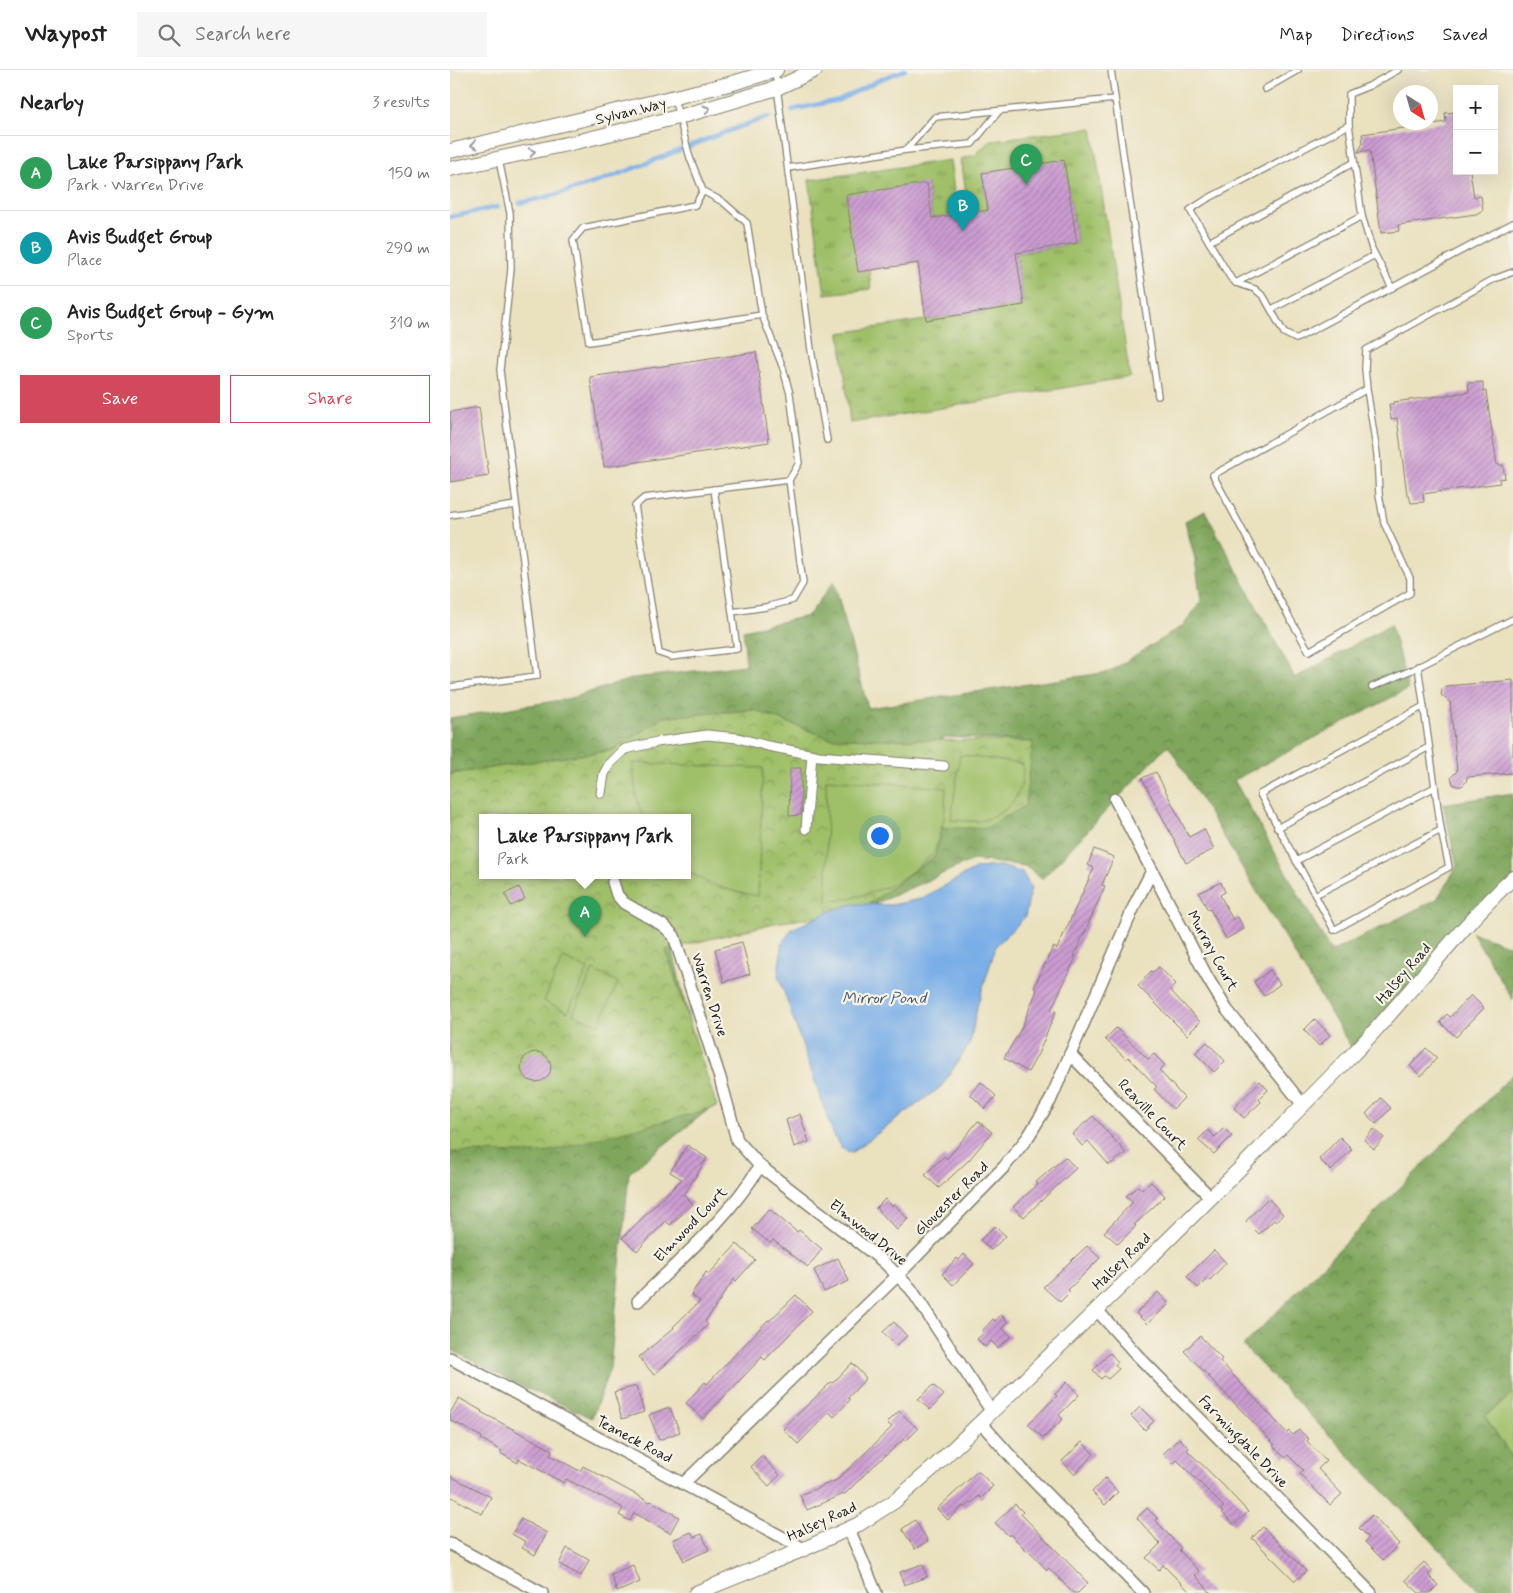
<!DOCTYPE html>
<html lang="en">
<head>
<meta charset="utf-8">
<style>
	:root { --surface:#fff; --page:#f6f6f6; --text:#222; --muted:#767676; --line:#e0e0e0; --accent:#d1495b }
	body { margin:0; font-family:Mynerve,sans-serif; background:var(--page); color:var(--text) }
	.controls { position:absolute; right:15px; top:15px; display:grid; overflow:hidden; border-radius:0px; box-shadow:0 5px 20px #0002 }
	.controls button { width:45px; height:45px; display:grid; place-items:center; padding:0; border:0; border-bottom:1px solid var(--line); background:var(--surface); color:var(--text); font:25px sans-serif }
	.compass { position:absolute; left:943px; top:15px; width:45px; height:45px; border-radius:50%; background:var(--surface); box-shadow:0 5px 20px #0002; rotate:143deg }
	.you { position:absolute; left:429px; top:765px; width:18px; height:18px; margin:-12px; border:4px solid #fff; border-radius:50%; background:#1a73e8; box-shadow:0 0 0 8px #1a73e833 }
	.badge { display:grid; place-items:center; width:32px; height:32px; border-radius:50%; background:var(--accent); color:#fff; font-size:16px; font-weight:700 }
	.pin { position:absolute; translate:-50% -41px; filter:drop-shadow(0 1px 2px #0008) }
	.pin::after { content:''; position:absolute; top:26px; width:18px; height:15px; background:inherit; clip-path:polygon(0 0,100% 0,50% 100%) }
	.popup { position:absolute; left:29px; top:744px; width:212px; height:65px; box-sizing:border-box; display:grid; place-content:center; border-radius:0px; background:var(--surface); filter:drop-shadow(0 1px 4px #0005); font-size:16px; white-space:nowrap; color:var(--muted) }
	.popup b { font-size:19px; color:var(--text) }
	.popup::after { content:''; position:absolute; left:50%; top:100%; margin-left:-10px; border:10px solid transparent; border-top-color:var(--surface) }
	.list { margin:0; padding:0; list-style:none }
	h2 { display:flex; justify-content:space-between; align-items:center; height:65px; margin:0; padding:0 20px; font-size:21px }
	h2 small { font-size:16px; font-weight:400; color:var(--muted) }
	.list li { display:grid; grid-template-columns:32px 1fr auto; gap:15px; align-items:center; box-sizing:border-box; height:75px; padding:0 20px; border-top:1px solid var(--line) }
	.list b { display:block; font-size:19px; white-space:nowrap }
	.list p { margin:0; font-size:16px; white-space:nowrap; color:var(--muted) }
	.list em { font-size:16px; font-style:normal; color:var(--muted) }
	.actions { display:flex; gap:10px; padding:15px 20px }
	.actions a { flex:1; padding:11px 0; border:1px solid var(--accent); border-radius:0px; text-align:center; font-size:18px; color:var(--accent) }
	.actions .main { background:var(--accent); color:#fff }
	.icon { flex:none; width:28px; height:28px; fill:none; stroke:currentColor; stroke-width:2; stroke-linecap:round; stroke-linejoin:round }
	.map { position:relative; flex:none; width:1063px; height:1523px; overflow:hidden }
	header { display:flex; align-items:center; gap:30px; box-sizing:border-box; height:70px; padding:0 25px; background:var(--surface); border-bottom:1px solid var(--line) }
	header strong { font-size:24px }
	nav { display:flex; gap:28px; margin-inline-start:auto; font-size:18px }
	.search { width:350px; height:45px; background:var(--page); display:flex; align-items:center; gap:12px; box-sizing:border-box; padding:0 18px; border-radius:0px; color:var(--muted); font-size:19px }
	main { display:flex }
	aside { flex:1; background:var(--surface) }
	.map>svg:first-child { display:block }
</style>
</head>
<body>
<header>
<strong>Waypost</strong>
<div class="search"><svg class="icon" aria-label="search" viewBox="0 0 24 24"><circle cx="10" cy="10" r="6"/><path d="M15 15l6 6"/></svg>Search here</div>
<nav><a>Map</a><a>Directions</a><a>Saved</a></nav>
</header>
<main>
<aside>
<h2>Nearby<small>3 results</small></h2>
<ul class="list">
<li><span class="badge" style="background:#2e9e5b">A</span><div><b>Lake Parsippany Park</b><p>Park · Warren Drive</p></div><em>150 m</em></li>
<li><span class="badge" style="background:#0f9aa8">B</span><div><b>Avis Budget Group</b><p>Place</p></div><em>290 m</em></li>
<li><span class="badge" style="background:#2e9e5b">C</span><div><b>Avis Budget Group - Gym</b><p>Sports</p></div><em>310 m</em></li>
</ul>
<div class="actions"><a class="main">Save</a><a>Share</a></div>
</aside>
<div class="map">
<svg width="1063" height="1523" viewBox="0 0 1063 1523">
	<defs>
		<pattern id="grass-tufts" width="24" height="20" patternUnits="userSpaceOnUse" patternTransform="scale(1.25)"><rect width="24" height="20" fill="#9fbf68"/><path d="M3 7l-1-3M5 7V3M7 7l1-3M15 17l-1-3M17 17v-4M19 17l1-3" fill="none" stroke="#819a55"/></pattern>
		<pattern id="forest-crowns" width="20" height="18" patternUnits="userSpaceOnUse" patternTransform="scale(1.25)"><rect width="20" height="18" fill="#7fa65c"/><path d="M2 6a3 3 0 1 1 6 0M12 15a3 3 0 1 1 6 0" fill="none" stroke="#67864b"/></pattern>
		<pattern id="park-crowns" width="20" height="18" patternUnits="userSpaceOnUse" patternTransform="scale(1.25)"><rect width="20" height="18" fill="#9fbf68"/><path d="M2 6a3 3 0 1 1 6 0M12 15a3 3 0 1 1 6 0" fill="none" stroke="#819a55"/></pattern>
		<pattern id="building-hatch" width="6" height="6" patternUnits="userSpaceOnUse" patternTransform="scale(1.25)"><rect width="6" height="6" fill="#cc9cd2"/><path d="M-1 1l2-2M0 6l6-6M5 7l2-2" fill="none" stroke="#a57eaa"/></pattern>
	</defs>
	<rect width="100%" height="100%" fill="#f7f3e8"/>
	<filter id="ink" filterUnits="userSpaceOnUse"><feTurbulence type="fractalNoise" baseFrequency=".02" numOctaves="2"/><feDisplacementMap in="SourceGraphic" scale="10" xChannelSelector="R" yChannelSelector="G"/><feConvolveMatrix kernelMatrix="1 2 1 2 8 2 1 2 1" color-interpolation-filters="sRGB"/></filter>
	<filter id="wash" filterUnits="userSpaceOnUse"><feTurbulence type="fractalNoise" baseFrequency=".0096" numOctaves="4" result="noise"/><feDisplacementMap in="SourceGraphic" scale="20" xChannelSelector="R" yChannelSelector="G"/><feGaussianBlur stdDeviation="1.12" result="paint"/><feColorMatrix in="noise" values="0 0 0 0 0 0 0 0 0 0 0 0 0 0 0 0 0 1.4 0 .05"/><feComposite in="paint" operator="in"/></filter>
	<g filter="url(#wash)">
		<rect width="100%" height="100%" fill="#eae1bf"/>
		<g fill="url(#grass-tufts)" stroke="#5e6e42">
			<path d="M642,58L680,307L400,353L390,263L574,235L566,183L627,173L614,91L532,103L538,140L519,143L511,89L525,85L541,70Z"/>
			<path d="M500,90L507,145L482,148L477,113L419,200L421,219L375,224L359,110Z"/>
		</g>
		<g fill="url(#forest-crowns)" stroke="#4e613c">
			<path d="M755,441L845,608L941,554L958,619L784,710L881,882L987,829L1007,796L993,734L1063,723V809L904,982L718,675L592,809L575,796L523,790L409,841L485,786L493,757L536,758L583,672L496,667L466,685L379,668L304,640L213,647L164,680L0,704V648L117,629L184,608L296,595L293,560L358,546L384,511L418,638L659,602L734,555L751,531L745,489L735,451Z"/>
			<path d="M218,859L259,1039L179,1103L160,1298L142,1348L59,1310L0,1279V953Z"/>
			<path d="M1022,862L1063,877V930Z"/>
			<path d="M1063,1004V1324L1035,1346L1063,1389V1523H1032L793,1276Z"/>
		</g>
		<path fill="url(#park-crowns)" stroke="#5e6e42" fill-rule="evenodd" d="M304,640L379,668L583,672L575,736L536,758H493L485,786L409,841L325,853L216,880L267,1037L93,1083L0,1082V704L164,680L213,647ZM32,748H238V806H32Z"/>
		<g fill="#9fbf68" stroke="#5e6e42">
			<path d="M510,685L573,694C573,701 573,708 571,714C567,734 548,748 529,751C520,752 510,750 501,750Z"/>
			<path d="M183,693L313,698L308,826C280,821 261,817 238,801V748H194C185,731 184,711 183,693Z"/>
			<path d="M376,709L496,718L494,749L484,783L460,803L439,816L410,826L377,832Z"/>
			<path d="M113,888L138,899L118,942L94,931Z"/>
			<path d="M143,900L168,912L149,955L123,944Z"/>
			<path d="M1063,1324V1389L1035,1346Z"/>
		</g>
		<path fill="#7aaee7" stroke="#4b6582" d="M550,796L572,802L581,818L575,847L546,876L528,933L520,973L492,1016L401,1083L391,1078L384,1066L328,905L332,874L342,859L383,840L403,834L442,835L470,829L527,798Z"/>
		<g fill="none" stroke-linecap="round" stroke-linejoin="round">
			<g stroke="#7aaee7" stroke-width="4.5">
				<path d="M342,40L389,30L431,9L455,0"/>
				<path d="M70,133C157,117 235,73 319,47"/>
				<path d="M0,147L47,137"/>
			</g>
		</g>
		<g id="blocks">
			<g fill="url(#building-hatch)">
				<path d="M1007,42V101H1020L1024,127L1031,126L1033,140L1026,144L948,155L949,161L931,163L920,80L908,82L913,73L912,64L996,52L995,43Z"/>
				<path d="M614,90L627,173L566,183L574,235L476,250L468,193L408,202L396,125L477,113L482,148L507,145L538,140L532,103Z"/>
				<path d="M306,282L319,372L154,397L140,307Z"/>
				<path d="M1033,312V321H1036L1047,395H1053L1055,408L1049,409L1050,413L973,424L974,432L961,433L959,425H957L947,348L941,349L939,334H944V332L1019,322L1018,313Z"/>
				<path d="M29,337L39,406L0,412V342Z"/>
				<path d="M1063,610V703L1017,707L1016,712L1012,716H1007L1003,714L1001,707L1007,701L1000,632L991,625L992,619L997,616Z"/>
				<path d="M340,698H351V745L339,746Z"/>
				<path d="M706,702L739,767L754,759L764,779L736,793L692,708Z"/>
				<path d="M644,779L664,787L652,815L655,816L624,886L626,887L601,940L606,941L589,982L578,1002L554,988L571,959L587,920L584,918L591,902L603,877L607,879L644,798L638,795Z"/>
				<path d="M771,812L775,822L770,825L783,850L788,847L794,859L776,869L760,839L758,840L749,823Z"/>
				<path d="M69,817L75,829L61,836L55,824Z"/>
				<path d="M292,872L300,904L274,912L265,879Z"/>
				<path d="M709,897L726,914L720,920L750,952L737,965L688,916L701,901L703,902Z"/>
				<path d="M820,900L830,914L814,926L804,912Z"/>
				<path d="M1021,925L1034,938L1006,967L990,952L997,944L1000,947Z"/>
				<path d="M865,949L880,965L869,976L854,960Z"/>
				<path d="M666,958L698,989L704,984L715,995L709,1000L734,1028L723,1039L704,1019L707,1017L678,987L676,989L655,969Z"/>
				<path d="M757,972L775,991L764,1002L745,983Z"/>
				<path d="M976,978L987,988L971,1006L960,996Z"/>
				<circle cx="86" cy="997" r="15"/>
				<path d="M810,1011L818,1020L809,1029L811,1032L794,1048L784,1038Z"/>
				<path d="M531,1012L546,1026L535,1039L520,1024Z"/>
				<path d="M931,1028L941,1038L926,1054L916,1044Z"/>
				<path d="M350,1044L359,1072L344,1077L336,1050Z"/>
				<path d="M643,1046L676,1083L659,1095L638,1071L632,1076L622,1064Z"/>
				<path d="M528,1051L542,1062L519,1090L489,1118L475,1105L494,1086L497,1089Z"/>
				<path d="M774,1058L782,1066L764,1084L748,1070L758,1060L765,1067Z"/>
				<path d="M924,1059L934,1068L924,1079L914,1070Z"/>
				<path d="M890,1067L902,1079L881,1101L869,1089Z"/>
				<path d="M237,1075L257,1088L234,1125L243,1134L220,1155L216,1151L187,1181L172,1168L232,1109L220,1102Z"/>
				<path d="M615,1087L626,1098L574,1147L563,1137L588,1114L586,1112Z"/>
				<path d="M701,1112L715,1126L684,1155L686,1156L668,1174L654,1162L683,1132L676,1126L688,1116L692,1120Z"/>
				<path d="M818,1128L833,1144L826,1152L824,1150L809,1164L796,1151Z"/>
				<path d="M435,1129L442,1136L444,1134L458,1149L447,1160L426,1138Z"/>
				<path d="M319,1139L347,1162L349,1160L372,1179L358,1197L323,1170L320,1173L302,1159Z"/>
				<path d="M545,1156L556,1166L541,1180L530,1170Z"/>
				<path d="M287,1174L305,1190L286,1211L284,1209L255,1252L258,1255L204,1305L189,1287L224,1258L223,1257L250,1231L241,1225L256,1202L259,1204Z"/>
				<path d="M637,1176L650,1188L618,1220L620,1222L610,1232L593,1217Z"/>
				<path d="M764,1180L776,1193L760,1210L757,1209L748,1218L737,1207Z"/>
				<path d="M514,1184L524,1194L503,1215L492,1204L507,1188L509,1190Z"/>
				<path d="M388,1188L399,1211L374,1222L364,1200Z"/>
				<path d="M708,1222L719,1234L697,1254L686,1243Z"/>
				<path d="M346,1225L362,1241L315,1290L312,1287L253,1349L236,1333L255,1312L257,1314L318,1250L319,1251Z"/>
				<path d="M551,1245L558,1252L552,1258L561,1266L548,1278L541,1271L535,1277L527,1269L534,1263L532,1261L543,1249L545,1251Z"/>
				<path d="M444,1252L457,1266L446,1276L433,1262Z"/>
				<path d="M750,1266L772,1289L770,1291L837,1363L839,1361L843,1365L849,1360L859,1369L857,1371L876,1391L868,1399L892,1424L880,1435L850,1404L853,1400L838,1385L835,1388L823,1376L825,1375L734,1281Z"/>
				<path d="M660,1283L668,1292L665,1295L669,1299L658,1309L654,1306L651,1309L643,1300Z"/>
				<path d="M402,1293L416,1308L398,1328L400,1330L384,1347L379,1342L348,1374L333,1359L381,1312L383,1313Z"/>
				<path d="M617,1312L629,1325L609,1345L613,1349L593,1368L578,1354L607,1326L605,1324Z"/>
				<path d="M483,1315L494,1325L480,1340L468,1329Z"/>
				<path d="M186,1316L194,1342L172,1349L164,1322Z"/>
				<path d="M9,1328L32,1341L31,1342L102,1380L100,1385L130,1401L133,1396L200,1432L201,1431L229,1447L220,1463L184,1443L180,1451L169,1445L173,1438L151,1426V1427L116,1409L114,1413L69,1389L68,1393L50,1383L52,1381L31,1369L32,1367L0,1350V1343Z"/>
				<path d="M690,1337L704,1351L695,1360L681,1346Z"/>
				<path d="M216,1338H220L230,1362L209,1370L199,1345Z"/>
				<path d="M449,1341L468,1359L456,1371L454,1369L417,1402L396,1423L357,1440L350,1425L387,1410L442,1357L437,1353Z"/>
				<path d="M729,1368L739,1378L737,1380L772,1414L798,1442L784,1455L770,1440L774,1437L727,1390L723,1394L713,1384Z"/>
				<path d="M632,1372L644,1384L624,1404L612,1391Z"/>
				<path d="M312,1386L330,1405L319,1416L301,1397Z"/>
				<path d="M528,1401L543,1416L531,1428L529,1426L515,1438L513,1436L498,1450L487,1439Z"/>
				<path d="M0,1406L41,1427L32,1444L0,1426Z"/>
				<path d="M655,1408L668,1422L655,1435L642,1422Z"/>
				<path d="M565,1434L573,1442L571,1444L638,1513L628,1523H623L599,1498L597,1500L580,1482L579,1483L560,1464L559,1466L545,1453Z"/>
				<path d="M697,1438L708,1449L706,1451L731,1478L729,1480L749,1501L745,1505L761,1523H741L713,1495L709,1500L696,1488L710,1474L687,1448Z"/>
				<path d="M922,1445L949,1474L933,1490L915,1472L919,1468L909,1458Z"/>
				<path d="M71,1449L97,1463L85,1485L72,1478L76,1472L62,1464Z"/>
				<path d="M465,1450L478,1471L465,1479L452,1459Z"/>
				<path d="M813,1457L856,1501L845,1511L802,1468Z"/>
				<path d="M241,1462L244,1467L252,1464L259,1480L234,1491L223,1470Z"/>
				<path d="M117,1478L139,1490L131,1506L109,1494Z"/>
				<path d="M974,1492L983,1501L978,1505L988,1515L980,1523H969L955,1510Z"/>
				<path d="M473,1494L477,1507L454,1515L450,1502Z"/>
				<path d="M183,1495L190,1512L167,1522L161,1504Z"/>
			</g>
		</g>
	</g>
	<g filter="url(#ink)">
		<use href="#blocks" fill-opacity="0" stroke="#837e6e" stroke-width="1"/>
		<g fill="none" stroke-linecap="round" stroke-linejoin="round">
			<defs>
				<g id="service">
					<path d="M661,0L708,326"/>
					<path d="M948,0L919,16L899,24V55L757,129L740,140L780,207L786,213L805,219L814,227L834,263L846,269L1063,153"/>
					<path d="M325,1L361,280L377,370"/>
					<path d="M815,19L848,0"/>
					<path d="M224,28L240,88L253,121L273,132L297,153L312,245L333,298L340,324L349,393L339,410L353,513L343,530L316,537L282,542L287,579L221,587L209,583L185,436L194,428L339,410"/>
					<path d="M899,55L912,146L922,179L942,218"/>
					<path d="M456,80L522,74L549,41"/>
					<path d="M338,98L456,80L485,47L665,29"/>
					<path d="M253,121L245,135L133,158L123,170L139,272L312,245"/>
					<path d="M759,172L903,93"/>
					<path d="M786,213L912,146"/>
					<path d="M822,239L925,185"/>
					<path d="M917,319L927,384L929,424L934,453L960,508V523L859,581L839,547L763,405L917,319L915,299L916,280L1044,209L1063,202"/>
					<path d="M264,419L282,542"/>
					<path d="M0,445L66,435"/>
					<path d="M968,596L991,760L999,797L884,860L810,724L974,636"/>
					<path d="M0,617L87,606L50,300L61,199L60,143L49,90"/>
					<path d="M922,617L964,599L1063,549"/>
					<path d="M827,758L979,677"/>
					<path d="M846,791L985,717"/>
					<path d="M865,825L991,760"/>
				</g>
				<g id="pedestrian">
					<path d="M151,723L154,704L160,693L175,679L207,672L257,665L288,668L318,676L369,686L494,696"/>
					<path d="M356,759L362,685"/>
				</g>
				<g id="minor">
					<path d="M665,729L757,907L777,940L853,1035"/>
					<path d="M163,812L167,825L174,833L214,856L224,866L270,1008L287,1070L310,1096L434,1192L461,1219L542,1342"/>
					<path d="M620,984L761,1128"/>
					<path d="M188,1231C232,1188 278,1148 310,1096"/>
					<path d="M646,1239L686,1284L921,1523"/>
					<path d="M0,1288L354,1479"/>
					<path d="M531,1353L572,1399L693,1523"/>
					<path d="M234,1413L448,1205L554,1097L578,1067L600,1031L686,832L702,801"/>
					<path d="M399,1459L426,1523"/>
					<path d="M0,1474L92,1523"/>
				</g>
				<g id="tertiary">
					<path d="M0,81L283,13L326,0"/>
					<path d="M0,99L126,72L236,45L327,18L365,0"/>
					<path d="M246,1523L354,1479L409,1454L445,1431L484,1397C625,1262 765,1126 901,986C957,929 1004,863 1063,808"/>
				</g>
			</defs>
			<use href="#service" stroke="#837e6e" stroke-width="8"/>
			<use href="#pedestrian" stroke="#837e6e" stroke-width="11"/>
			<use href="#minor" stroke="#837e6e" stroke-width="14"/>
			<use href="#tertiary" stroke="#837e6e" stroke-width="16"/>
			<use href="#service" stroke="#fff" stroke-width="5.5"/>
			<use href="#pedestrian" stroke="#fff" stroke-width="9"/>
			<use href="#minor" stroke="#fff" stroke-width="11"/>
			<use href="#tertiary" stroke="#fff" stroke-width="14"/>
		</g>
		<defs><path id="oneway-chevron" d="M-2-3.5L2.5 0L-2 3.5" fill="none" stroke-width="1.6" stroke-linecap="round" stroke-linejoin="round" transform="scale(1.25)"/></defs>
		<g stroke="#999">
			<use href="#oneway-chevron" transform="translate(257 39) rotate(-16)"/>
			<use href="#oneway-chevron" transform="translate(24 75) rotate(167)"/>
			<use href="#oneway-chevron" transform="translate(82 82) rotate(-12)"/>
		</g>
	</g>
	<g text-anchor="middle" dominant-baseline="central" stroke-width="4.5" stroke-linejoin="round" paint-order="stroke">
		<g font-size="15" fill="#1c1c1c" stroke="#f7f3e8">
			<text transform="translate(181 42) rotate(-14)">Sylvan Way</text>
			<text transform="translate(762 881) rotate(61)">Murray Court</text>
			<text transform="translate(954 904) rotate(-49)">Halsey Road</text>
			<text transform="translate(259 925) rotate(72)">Warren Drive</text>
			<text transform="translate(702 1045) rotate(46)">Reaville Court</text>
			<text transform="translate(502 1129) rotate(-45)">Gloucester Road</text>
			<text transform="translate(241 1155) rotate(-46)">Elmwood Court</text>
			<text transform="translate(418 1163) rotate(39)">Elmwood Drive</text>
			<text transform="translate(672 1192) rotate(-44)">Halsey Road</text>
			<text transform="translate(184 1370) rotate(28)">Teaneck Road</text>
			<text transform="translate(793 1372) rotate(46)">Farmingdale Drive</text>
			<text transform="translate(372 1452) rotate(-25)">Halsey Road</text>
		</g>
		<g font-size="16" font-style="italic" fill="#42566d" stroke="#f7f3e8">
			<text x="434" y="928">Mirror Pond</text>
		</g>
	</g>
</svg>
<div class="controls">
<button>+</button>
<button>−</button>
</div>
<svg class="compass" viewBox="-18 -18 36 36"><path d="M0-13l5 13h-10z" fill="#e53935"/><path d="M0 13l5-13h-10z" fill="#767676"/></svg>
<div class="you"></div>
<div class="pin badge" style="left:135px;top:867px;background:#2e9e5b">A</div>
<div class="popup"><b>Lake Parsippany Park</b>Park</div>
<div class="pin badge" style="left:513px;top:161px;background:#0f9aa8">B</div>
<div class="pin badge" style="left:576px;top:115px;background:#2e9e5b">C</div>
</div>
</main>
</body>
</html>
